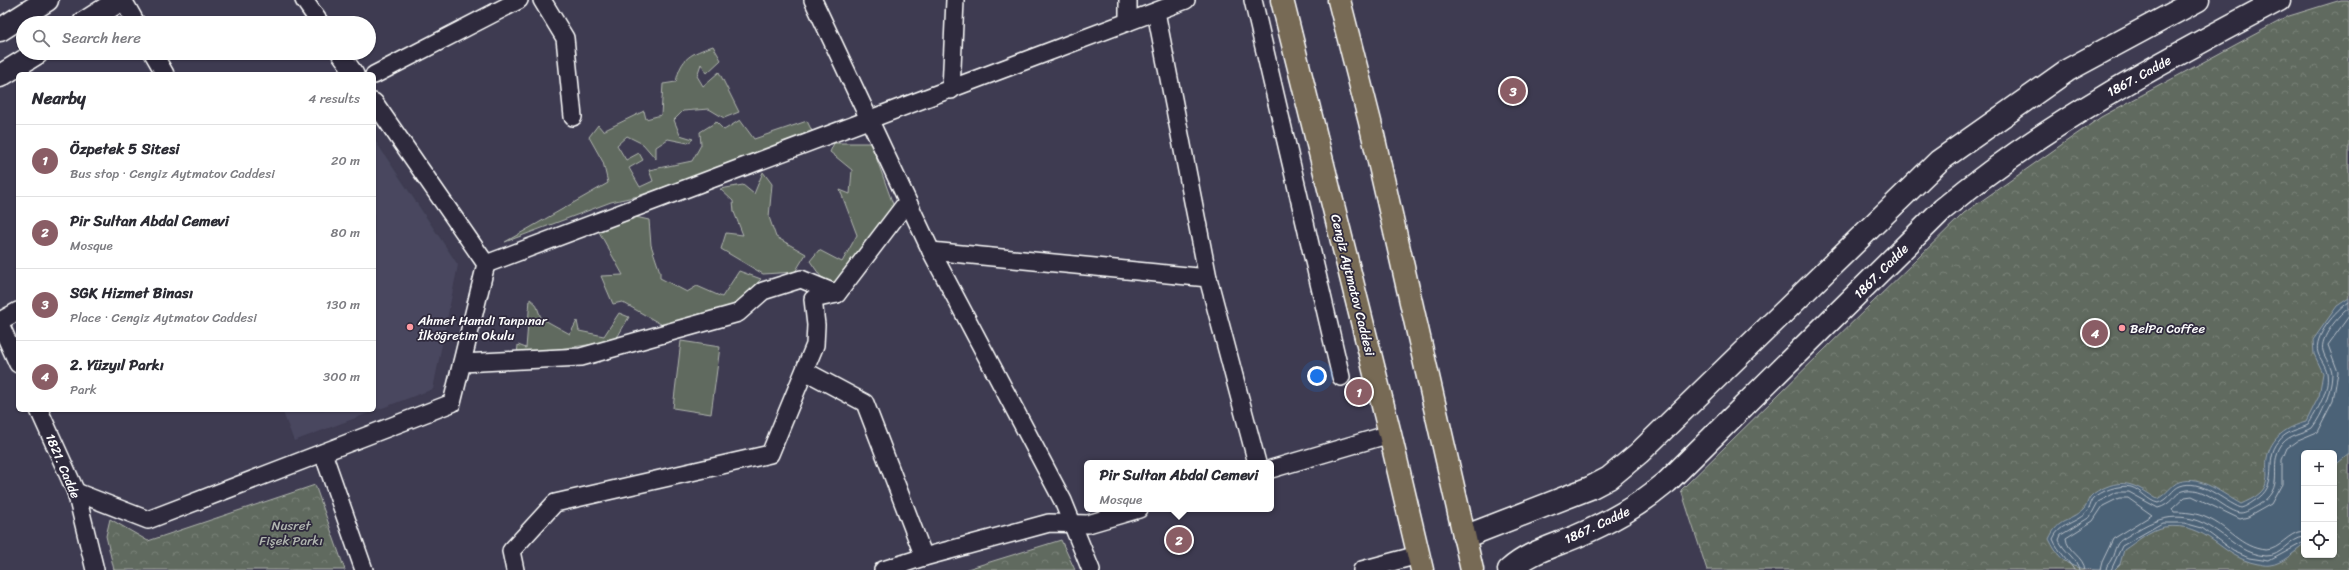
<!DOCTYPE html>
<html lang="en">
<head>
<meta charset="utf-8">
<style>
	:root { --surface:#fff; --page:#f2f2f3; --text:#2b2b33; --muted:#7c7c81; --line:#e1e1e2; --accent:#8a5d65 }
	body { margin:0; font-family:Sriracha,sans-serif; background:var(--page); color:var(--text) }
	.controls { position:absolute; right:12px; bottom:12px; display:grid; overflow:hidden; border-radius:6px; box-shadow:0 1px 3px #0004 }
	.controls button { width:36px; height:36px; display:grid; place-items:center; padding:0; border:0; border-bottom:1px solid var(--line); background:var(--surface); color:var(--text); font:20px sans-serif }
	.you { position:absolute; left:1317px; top:376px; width:14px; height:14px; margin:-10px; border:3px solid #fff; border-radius:50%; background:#1a73e8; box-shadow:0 0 0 6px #1a73e833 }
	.badge { display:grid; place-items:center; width:26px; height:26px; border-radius:50%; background:var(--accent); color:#fff; font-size:13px; font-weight:700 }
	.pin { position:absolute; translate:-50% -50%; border:2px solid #fff; box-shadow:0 1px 4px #0006 }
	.popup { position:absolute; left:1084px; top:460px; width:190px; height:52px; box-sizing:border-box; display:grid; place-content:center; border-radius:6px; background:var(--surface); filter:drop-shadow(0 1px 3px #0005); font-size:13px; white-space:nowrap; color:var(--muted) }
	.popup b { font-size:15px; color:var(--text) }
	.popup::after { content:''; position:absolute; left:50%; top:100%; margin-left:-8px; border:8px solid transparent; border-top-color:var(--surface) }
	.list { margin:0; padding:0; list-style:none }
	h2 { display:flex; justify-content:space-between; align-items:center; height:52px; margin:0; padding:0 16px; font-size:17px }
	h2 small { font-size:13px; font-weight:400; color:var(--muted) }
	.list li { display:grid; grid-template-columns:26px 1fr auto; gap:12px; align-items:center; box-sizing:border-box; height:72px; padding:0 16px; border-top:1px solid var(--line) }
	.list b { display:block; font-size:15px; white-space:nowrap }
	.list p { margin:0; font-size:13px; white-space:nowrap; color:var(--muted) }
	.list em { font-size:13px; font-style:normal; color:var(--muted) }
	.icon { flex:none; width:22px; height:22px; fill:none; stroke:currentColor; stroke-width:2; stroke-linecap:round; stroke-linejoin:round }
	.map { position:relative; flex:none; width:2349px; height:570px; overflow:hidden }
	.search { position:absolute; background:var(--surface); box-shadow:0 1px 3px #0004; left:16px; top:16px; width:360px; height:44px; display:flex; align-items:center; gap:10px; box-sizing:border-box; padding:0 14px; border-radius:22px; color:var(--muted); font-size:15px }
	.panel { position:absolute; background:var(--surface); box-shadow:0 1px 3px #0004; left:16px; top:72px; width:360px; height:340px; border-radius:6px }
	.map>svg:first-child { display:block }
</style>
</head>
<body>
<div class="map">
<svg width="2349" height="570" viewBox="0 0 2349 570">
	<defs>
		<pattern id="forest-crowns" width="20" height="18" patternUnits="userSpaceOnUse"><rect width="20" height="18" fill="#616b5f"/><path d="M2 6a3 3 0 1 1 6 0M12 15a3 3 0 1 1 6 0" fill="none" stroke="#798177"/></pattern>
	</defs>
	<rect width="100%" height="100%" fill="#3e3b51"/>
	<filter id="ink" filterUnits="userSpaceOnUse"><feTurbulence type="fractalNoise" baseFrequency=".025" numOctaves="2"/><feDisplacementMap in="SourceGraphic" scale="8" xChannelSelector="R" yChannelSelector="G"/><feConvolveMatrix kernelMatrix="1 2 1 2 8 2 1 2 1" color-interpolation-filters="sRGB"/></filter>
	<g filter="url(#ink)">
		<path fill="#49475f" d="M374,139L458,265L433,389L294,441L282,410H374Z"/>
		<g fill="#616b5f" stroke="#b0b5af">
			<path d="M713,46L721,60L707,73L701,64L697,76L703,86L719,72L739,112L724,118L709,109L683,111L674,120L680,135L693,139L688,143L668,139L656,147V159L643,144L627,136L617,145L626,160L639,153L643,160L629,168L640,187L653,181L649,170L692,161L701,145L700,132L716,122L724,130L740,120L754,139L807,121L814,135L638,196L611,202L505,242L608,183L603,162L589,137L598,125L603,131L644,111L646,119L661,115L663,84L676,82C681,57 691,54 713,46Z"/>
			<path d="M834,143H871L895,210L836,284L821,277L810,261L819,250L842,262L857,235L840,190L850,194L852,170L830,152Z"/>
			<path d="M763,172L772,184L769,217L776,237L806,254L795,272L763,274L721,249L726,233L743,235L734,212L733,201L720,189L743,185L754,194Z"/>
			<path d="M631,216L649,220L651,245L660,272V278L687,292L697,286L722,297L739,271L761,279L735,306L666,327L622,302L613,304L601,276L623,275L598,230Z"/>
			<path d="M530,299L536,304L541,318L570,334L577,321L579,331L604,336L619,313L629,317L615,341L517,355L518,345L526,348Z"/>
			<path d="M681,341L720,347L711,414L673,408Z"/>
		</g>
		<g fill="url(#forest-crowns)" stroke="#b0b5af" fill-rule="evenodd">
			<path d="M2341,0H2349V570H1707L1681,490L1964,213L2101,117L2289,16ZM2304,453H2334V555H2304Z"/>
			<path d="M315,485L345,570H114L106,536L110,519L148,541Z"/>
			<path d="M1061,540L1075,570H964Z"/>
		</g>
		<path fill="#4c6277" stroke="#94a1ad" d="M2349,298V454L2334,466V453H2304V545C2294,552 2282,564 2270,565C2266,566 2261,564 2258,564C2219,557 2209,521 2164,527C2151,529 2136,542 2124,550L2120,564L2114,570C2078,570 2064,570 2049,539C2059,517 2068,524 2083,510C2087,507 2087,501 2090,497C2094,492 2101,489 2106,487C2127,478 2140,488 2157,499C2166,495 2172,484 2179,482C2201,475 2223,494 2241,504C2247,501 2255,498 2260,493C2271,483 2265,470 2267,458C2271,437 2287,427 2306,422L2319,396L2323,373L2314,354L2313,340L2337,306Z"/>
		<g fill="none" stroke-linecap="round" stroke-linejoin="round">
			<g stroke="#b7c0c9" stroke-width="1">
				<path d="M2304,531C2289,532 2280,550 2266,550C2240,548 2229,527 2207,518C2197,513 2185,512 2174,512L2172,509L2185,497L2192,496L2240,519L2248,517L2271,504L2282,484V460L2287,448L2298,440L2317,432L2333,401L2338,372L2328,345L2349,316"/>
				<path d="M2074,570C2073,566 2057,550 2053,539C2059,524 2074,524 2086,513C2090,509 2090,504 2093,499C2100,491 2120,484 2131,487C2141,490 2148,501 2158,503C2169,499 2172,489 2180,486C2201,478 2223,501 2241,508C2245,507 2250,504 2254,501C2282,485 2262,461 2279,441C2286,431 2298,430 2308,425C2317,411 2330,389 2327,373C2326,366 2320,359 2318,353C2313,336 2336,311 2349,302"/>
				<path d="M2079,570C2078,559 2063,551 2059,540L2061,535L2090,517L2098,502L2117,492H2129L2158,508C2171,505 2175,493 2183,491C2204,484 2222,509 2240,513C2246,513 2251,509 2257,506C2289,487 2266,466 2282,444C2290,434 2302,434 2312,428C2323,414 2331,392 2332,374C2332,366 2325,359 2323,351C2319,338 2339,315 2349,308"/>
				<path d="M2085,570C2084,556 2067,552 2066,538L2093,521L2103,506L2119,498H2128L2152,515L2113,539L2102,562L2100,570"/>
				<path d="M2106,570C2106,565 2109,564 2111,560C2114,555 2114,550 2117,545C2119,540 2127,537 2131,534C2162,513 2189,510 2221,534C2237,545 2245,554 2266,556C2281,557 2290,538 2304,537"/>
				<path d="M2111,570L2122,546L2162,523H2184L2202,528L2233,551L2249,558L2269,561L2304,542"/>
			</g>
			<defs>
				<g id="minor">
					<path d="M123,0L136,23"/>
					<path d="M304,0L320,23"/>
					<path d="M542,0L565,38L573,117"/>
					<path d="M813,0L931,251L1063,501L1091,570"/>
					<path d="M1253,0L1341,377"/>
					<path d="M1156,12L1208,278"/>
					<path d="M1128,22V0"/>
					<path d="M153,53L165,74"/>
					<path d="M340,53L355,74"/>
					<path d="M374,75L519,0"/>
					<path d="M951,90L955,0"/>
					<path d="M931,251L1208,278L1257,463"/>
					<path d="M486,264L1186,0"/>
					<path d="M0,321L18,311"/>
					<path d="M0,324L18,364"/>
					<path d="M462,363L581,357L738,313L763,291L801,279L837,294"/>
					<path d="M805,371L865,403L924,557"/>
					<path d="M39,410L76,492L95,570"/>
					<path d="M323,453L364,570"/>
					<path d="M1271,469L1390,434"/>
					<path d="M76,492L148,520L452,403L486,264L374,102"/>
					<path d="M515,570L511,551L555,503L770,454L815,345L816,325L813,299L837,294L907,202"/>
					<path d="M883,570L924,557L1049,523L1088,524L1139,509"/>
					<path d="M1362,570L1418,555"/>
				</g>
				<g id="tertiary">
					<path d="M1464,537L1590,488L1609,478L1639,453L1939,161L2068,70L2198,0"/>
					<path d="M1509,570C1528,553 1551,547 1575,537C1610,522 1637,507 1667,482L1943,209C2045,124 2162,62 2279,0"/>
				</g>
				<g id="secondary">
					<path d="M84,23L120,0"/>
					<path d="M0,30L47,0"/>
					<path d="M0,76L37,53"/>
				</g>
				<g id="primary">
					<path d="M1282,0L1390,434L1422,570"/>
					<path d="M1339,0L1370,122L1472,570"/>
				</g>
			</defs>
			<use href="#minor" stroke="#fff" stroke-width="20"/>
			<use href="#tertiary" stroke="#fff" stroke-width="25"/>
			<use href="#secondary" stroke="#fff" stroke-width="25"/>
			<use href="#primary" stroke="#fff" stroke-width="25"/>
			<use href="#minor" stroke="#2f2a3d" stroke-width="17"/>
			<use href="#tertiary" stroke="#2f2a3d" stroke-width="22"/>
			<use href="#secondary" stroke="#2f2a3d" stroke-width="22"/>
			<use href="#primary" stroke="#776a54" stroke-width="22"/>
		</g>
	</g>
	<g fill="#ff9aa2" stroke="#2f2a3d" stroke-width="1.5">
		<circle cx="410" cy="327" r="4"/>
		<circle cx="2122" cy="328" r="4"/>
	</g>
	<g text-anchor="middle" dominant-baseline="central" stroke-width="3.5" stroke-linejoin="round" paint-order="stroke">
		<g font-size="13" fill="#fff" stroke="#2f2a3d">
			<text transform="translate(2139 76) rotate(-29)">1867. Cadde</text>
			<text transform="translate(1881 271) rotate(-45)">1867. Cadde</text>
			<text transform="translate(1353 285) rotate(76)">Cengiz Aytmatov Caddesi</text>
			<text transform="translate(63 466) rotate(67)">1821. Cadde</text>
			<text transform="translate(1597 525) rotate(-25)">1867. Cadde</text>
		</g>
		<g font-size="13" fill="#fff" stroke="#2f2a3d" text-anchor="start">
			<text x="418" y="320">Ahmet Hamdi Tanpınar<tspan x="418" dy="15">İlköğretim Okulu</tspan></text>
			<text x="2130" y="328">BelPa Coffee</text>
		</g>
		<g font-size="13" fill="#b0b5af" stroke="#2f2a3d">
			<text x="291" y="525">Nusret<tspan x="291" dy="15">Fişek Parkı</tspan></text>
		</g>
	</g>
</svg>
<div class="controls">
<button>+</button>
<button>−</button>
<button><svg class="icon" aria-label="locate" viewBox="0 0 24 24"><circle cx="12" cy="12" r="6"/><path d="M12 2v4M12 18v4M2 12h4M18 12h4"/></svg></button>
</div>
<div class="you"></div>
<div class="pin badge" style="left:1359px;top:392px">1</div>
<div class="pin badge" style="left:1179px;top:540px">2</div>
<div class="popup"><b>Pir Sultan Abdal Cemevi</b>Mosque</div>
<div class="pin badge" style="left:1513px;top:91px">3</div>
<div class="pin badge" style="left:2095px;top:333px">4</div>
<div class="search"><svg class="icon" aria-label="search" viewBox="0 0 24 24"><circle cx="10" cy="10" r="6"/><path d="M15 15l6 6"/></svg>Search here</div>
<section class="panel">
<h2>Nearby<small>4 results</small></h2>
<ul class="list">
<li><span class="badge">1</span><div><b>Özpetek 5 Sitesi</b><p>Bus stop · Cengiz Aytmatov Caddesi</p></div><em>20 m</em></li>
<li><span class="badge">2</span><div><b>Pir Sultan Abdal Cemevi</b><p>Mosque</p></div><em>80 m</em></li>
<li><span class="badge">3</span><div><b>SGK Hizmet Binası</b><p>Place · Cengiz Aytmatov Caddesi</p></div><em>130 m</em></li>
<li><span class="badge">4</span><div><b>2. Yüzyıl Parkı</b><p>Park</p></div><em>300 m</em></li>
</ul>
</section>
</div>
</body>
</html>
